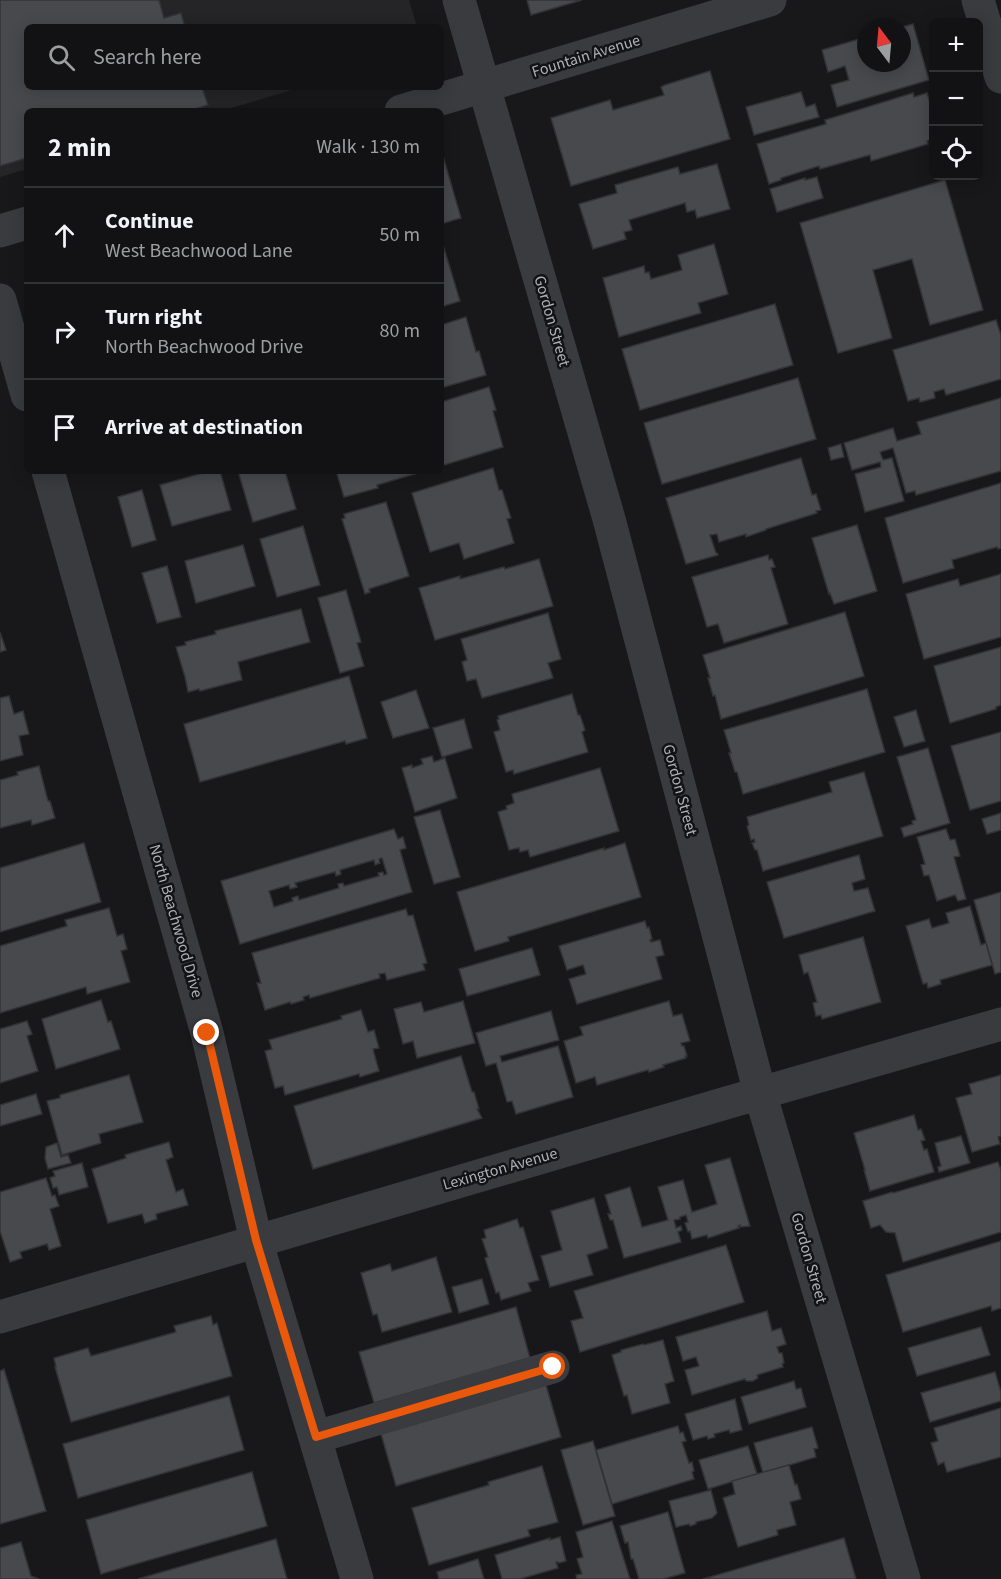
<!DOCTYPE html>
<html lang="en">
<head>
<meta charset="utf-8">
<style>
	:root { --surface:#121214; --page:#1b1b1d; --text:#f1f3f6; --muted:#9c9ea0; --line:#313234 }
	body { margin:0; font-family:"Source Sans 3",sans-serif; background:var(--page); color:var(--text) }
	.controls { position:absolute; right:18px; top:18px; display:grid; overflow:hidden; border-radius:9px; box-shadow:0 3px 15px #0003 }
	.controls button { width:54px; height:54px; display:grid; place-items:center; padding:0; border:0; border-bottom:2px solid var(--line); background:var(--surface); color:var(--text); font:30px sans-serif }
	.compass { position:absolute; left:857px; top:18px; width:54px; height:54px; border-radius:50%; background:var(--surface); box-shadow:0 3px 15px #0003; rotate:344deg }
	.stop { position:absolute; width:18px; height:18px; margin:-14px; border:4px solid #ea580c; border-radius:50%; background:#fff }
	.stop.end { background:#ea580c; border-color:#fff; box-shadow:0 2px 6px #0008 }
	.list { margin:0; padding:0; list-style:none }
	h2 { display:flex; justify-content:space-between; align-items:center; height:78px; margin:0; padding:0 24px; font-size:26px }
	h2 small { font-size:20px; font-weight:400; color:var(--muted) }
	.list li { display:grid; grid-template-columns:39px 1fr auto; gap:18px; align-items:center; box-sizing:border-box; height:96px; padding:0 24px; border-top:2px solid var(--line) }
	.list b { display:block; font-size:22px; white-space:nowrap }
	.list p { margin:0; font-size:20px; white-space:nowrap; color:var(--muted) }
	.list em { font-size:20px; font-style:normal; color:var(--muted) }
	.icon { flex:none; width:33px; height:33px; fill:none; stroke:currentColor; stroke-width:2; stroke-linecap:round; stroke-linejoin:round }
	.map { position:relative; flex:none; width:1001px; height:1579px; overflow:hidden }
	.search { position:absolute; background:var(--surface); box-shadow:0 3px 15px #0003; left:24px; top:24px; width:420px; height:66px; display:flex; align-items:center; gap:15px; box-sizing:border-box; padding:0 21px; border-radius:9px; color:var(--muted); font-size:22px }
	.panel { position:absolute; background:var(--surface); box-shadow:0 3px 15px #0003; left:24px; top:108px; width:420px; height:366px; border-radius:9px }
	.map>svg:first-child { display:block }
</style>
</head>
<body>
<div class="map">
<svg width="1001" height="1579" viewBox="0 0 1001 1579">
	<rect width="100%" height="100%" fill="#18181a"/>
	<path fill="#252527" d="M0,0H409L417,27H27V87H302L221,111H27V169L0,177Z"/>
	<g fill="#48494d" stroke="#333336" stroke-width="1.5" fill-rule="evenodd">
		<path d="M0,0H159L164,18L181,13L185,27H27V87H202L208,105L189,111H27V158L0,166Z"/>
		<path d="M527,0H582L531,15Z"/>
		<path d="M913,24L929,80L837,107L831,85L849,80L845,66L828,72L822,50L866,37V63H902V27Z"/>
		<path d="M710,71L730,139L571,186L551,118L610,100L613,110L664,95L661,87L665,85Z"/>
		<path d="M801,92L806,107L815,104L819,117L754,135L746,107Z"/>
		<path d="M913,93L914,97L927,93L934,115V139L927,141L928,144L871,161L870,155L820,169L819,166L781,178V180L769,184L757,144L826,124L825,120Z"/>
		<path d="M441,149L461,218L441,224Z"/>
		<path d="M717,164L730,209L697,218L695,210L687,212L685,203L629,220L632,230L624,232L626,239L593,249L579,204L617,193L615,185L678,167L680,174Z"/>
		<path d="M817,177L823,198L777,212L770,189L805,178V180Z"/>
		<path d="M945,180L983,310L930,325L912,259L873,270L892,338L838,353L800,223Z"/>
		<path d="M441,238L460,301L441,307Z"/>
		<path d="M714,244L728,294L698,303L701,313L619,337L603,278L644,266L645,273L649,272L651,279L682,270L678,255Z"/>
		<path d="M775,304L793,365L640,410L622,349Z"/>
		<path d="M466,317L476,352L479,351L486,375L441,388V325Z"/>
		<path d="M996,320L1001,335V379L946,395L944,389L934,392L935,398L920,402L919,398L908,401L893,350Z"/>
		<path d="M798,378L816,439L662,484L644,423Z"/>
		<path d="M489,387L496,410L493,411L503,447L441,466V402Z"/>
		<path d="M1001,398V471L916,495L915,491L906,493L893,448L880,452L883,460L892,458L904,501L865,512L855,474L881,467L880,462L852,470L844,443L893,428L897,441L921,434L917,422Z"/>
		<path d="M841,444L844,457L831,460L828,448Z"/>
		<path d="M801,458L812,495L816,494L821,510L816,511L817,513L766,529V530L746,537V534L719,542L717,534L710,535L716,553H717L718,555L686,564L666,498Z"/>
		<path d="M493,468L499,490H502L511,518L507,519L514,543L464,559L459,543L430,552L412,493Z"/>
		<path d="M210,471H220L231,510L172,526L160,485Z"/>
		<path d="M238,471H285L296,509L253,522Z"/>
		<path d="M336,471H425L377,485L378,488L344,497Z"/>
		<path d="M1001,483V548L998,549L997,547L952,560L954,568L903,583L885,518Z"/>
		<path d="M142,490L156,540L132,547L118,497Z"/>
		<path d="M386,502L409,576L369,589L370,592L365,594L342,519L345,518L344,514Z"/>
		<path d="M857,525L877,591L834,604L830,593L829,594L812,538Z"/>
		<path d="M303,526L320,585L277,597L260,539Z"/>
		<path d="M243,545L255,586L196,603L185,561Z"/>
		<path d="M768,555L769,560L772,559L775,567L771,568L788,624L724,643L718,624L707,627L692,577Z"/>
		<path d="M539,559L553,606L435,640L419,588L460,576V579L504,567L505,569Z"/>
		<path d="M167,566L181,617L157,623L142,573Z"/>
		<path d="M1001,574V637L924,659L906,594L958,579L960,586Z"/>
		<path d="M346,590L361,642L357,643L364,666L340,673L318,598Z"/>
		<path d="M301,609L310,642L238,662L242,680L200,691L199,689L188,692L185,677L176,647L186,645L185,642L216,634L215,631Z"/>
		<path d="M845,612L864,676L721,719L715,695L713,696L708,678H710L703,655Z"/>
		<path d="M548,613L561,659L548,663L553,678L482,698L476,679L467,681L462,662L467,660L461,639Z"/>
		<path d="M0,632L6,650L0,652Z"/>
		<path d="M1001,647V705L996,707V709L950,723L934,666Z"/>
		<path d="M349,676L367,738L346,744L345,741L200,782L184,724Z"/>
		<path d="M867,689L885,752L743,794L737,772H735L729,753H731L724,730Z"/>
		<path d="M416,690L429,728L393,738L381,702Z"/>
		<path d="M572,694L578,715H580L585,730L582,732L588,752L514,774L513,770L506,772L494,732L500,730L497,720L499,719L498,716Z"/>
		<path d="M9,696L14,714L23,711L29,734L19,736L23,755L0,761V698Z"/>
		<path d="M916,710L925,741L904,747L894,717Z"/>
		<path d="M464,719L472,748L442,757L433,728Z"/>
		<path d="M1001,732V801L970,810L951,746Z"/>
		<path d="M928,748L950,823L904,837L901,828L913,824L912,821L916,820L897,757Z"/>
		<path d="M432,756L434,762L445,758L457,798L415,812L402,768L412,765V768L423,764L421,759Z"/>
		<path d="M39,766L48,801H50L55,818L32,825L31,820L0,828V780L18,775L17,772Z"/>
		<path d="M600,768L619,831L530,857L528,850L520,852L519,848L509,850L498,812L507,809L506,806L514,803L512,794Z"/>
		<path d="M864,772L883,836L763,871L757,850H755L752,843L755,842L754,839L751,840L747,826L749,825L747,817L832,792L829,782Z"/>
		<path d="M440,810L460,877L434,884L414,817Z"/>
		<path d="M1001,813V830L987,834L982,819Z"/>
		<path d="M394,829L398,839L403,837L406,848L400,850L412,892L240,944L221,881ZM382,858L387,874L384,875L383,872L378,873L379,876L344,886L343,883L338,884L339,888L299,900L298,896L292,898L293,901L274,907L269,891L289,885L290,889L297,887L295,883L335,872L336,876L341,874L340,870L374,860L375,865L380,863L379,859Z"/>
		<path d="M946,829L950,840L955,839L960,856L954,857L966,899L958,901L955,895L937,901L929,875L924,876L921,865L925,864L917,837Z"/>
		<path d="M84,843L101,902L0,932V868Z"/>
		<path d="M625,843L641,897L508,937L509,941L475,951L457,892L604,848V850Z"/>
		<path d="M859,855L865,879L852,883L854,891L868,888L875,911L784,938L767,882Z"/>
		<path d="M1001,892V972L995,974L974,900Z"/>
		<path d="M970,906L981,945L986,943L992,965L940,980L941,984L928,988L927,983L923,984L906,926L929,919L932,928L949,923L946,913Z"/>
		<path d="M109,908L117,936L123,934L127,949L121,951L130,982L87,994L86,987L0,1013V946L67,926L65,920Z"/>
		<path d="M406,909L408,916L413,915L427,963L423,964L425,970L387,980L385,973L379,974L380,978L310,998L309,995L303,997L304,1000L291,1004L290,1002L265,1010L257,983H261L252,953Z"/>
		<path d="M645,921L647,928L649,927L652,939L650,940L651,942L660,940L664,955L656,957L662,979L577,1004L569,979L586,974L583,965L567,970L559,946Z"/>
		<path d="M863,937L881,1002L822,1019L821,1015L816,1016L813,1003L817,1002L808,972L804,974L799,955Z"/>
		<path d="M532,948L540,975L467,996L459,969Z"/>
		<path d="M101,1000L108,1022L111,1021L120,1049L56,1069L42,1019Z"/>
		<path d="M463,1001L475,1043L417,1058L413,1041L403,1044L394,1009L421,1002L424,1012Z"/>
		<path d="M669,1001L673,1016L682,1014L690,1041L681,1043L682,1046H684L687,1056H685L686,1058L663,1065L664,1067L649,1072L648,1070L597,1085L595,1077L576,1083L564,1041L583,1035L580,1027Z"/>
		<path d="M361,1010L368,1032L374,1030L379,1048L373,1049L379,1071L360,1077L359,1074L285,1095L283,1086L275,1088L265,1051L272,1049L269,1040L342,1019L341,1016Z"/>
		<path d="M551,1011L559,1040L500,1056L502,1062L558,1046L573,1097L516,1114L512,1101L507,1102L496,1063L486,1066L476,1033Z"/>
		<path d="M27,1021L32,1034L27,1036L38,1071L0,1083V1029Z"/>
		<path d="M461,1056L472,1092H474L479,1109H477L482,1118L313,1169L294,1106Z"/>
		<path d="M129,1075L143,1122L99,1134L101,1143L62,1155L47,1101L60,1098V1095Z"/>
		<path d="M1001,1075V1136L998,1137L1000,1144L972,1152L956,1098L972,1094L969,1084Z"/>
		<path d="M36,1094L42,1114L0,1126V1105Z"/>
		<path d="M914,1115L918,1130L921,1129L925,1140L921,1141L924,1150L927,1149L934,1172L870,1191L864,1170H865L854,1133Z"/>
		<path d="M961,1136L970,1163L939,1172L938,1167L941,1166L935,1143Z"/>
		<path d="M169,1142L173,1157L166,1160L176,1192L183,1189L188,1205L156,1214L157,1219L145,1223L142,1214L108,1223L92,1169L126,1158L125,1155Z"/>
		<path d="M57,1143L61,1157L68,1155L71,1163L48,1169L45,1158L46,1147Z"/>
		<path d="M730,1158L750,1226L740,1227V1225L738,1226L739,1228L708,1238L707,1235L692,1239L690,1231L688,1232L685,1223L688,1222L686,1215L680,1217V1219L674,1220L676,1228L681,1226L682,1230L678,1232L681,1242L624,1258L613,1220H610L608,1214H611L605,1195L630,1187L642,1227L668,1220L658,1187L683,1180L692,1212L717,1204L705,1165Z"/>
		<path d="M998,1162L1001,1170V1232L903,1262L895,1233L886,1232L880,1225L871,1228L863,1201L892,1192L893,1193Z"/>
		<path d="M82,1163L88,1187L59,1195L57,1187L53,1188L50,1178L55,1176L53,1171Z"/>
		<path d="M46,1178L52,1196L55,1195L59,1206L50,1209L61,1246L49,1250L47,1244L20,1252L22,1258L10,1262L0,1231V1192Z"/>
		<path d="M594,1198L608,1248L587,1255L593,1275L550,1287L541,1256L562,1250L551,1211Z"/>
		<path d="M517,1219L520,1228L523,1227L539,1280L528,1283L531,1291L501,1300L499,1292L496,1293L485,1258L488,1257L482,1239L486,1238L484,1230Z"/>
		<path d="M1001,1241V1308L992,1311L991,1306L903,1332L886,1275Z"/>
		<path d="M726,1245L744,1302L580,1352L571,1321L583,1318L574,1291Z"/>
		<path d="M436,1257L452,1312L382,1332L377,1314L373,1315L361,1273L390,1264L392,1271Z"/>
		<path d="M482,1279L489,1304L459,1313L452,1287Z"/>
		<path d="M516,1307L530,1358L374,1403L359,1352Z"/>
		<path d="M767,1311L772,1331L781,1328L786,1344L777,1347L779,1353H782L784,1363L782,1364L783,1367L757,1375L758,1378L753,1381H746L745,1379L692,1395L685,1370L699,1366L696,1357L683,1361L676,1337Z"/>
		<path d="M211,1316L213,1325L217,1323L232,1376L71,1422L55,1367H56L54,1358L88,1348L91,1356L176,1332L174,1326Z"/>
		<path d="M981,1327L990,1355L917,1376L908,1348Z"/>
		<path d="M663,1340L674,1381L665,1384L670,1403L632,1414L627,1395L624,1396L612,1355L621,1352V1350L643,1344L644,1345Z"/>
		<path d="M4,1369L46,1511L0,1524V1371Z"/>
		<path d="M995,1372L1001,1392V1401L930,1422L921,1393Z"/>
		<path d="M794,1381L796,1389L801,1388L806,1407L749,1424L741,1397Z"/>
		<path d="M546,1385L561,1437L396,1486L381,1434Z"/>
		<path d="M229,1396L244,1450L78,1498L63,1444Z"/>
		<path d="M735,1399L742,1430L730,1433L729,1430L714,1434L715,1437L708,1439L707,1436L693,1440L685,1414Z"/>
		<path d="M1001,1408V1457L947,1472L944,1462L938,1465L931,1443L938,1441L934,1428Z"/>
		<path d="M678,1426L680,1433L683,1432L686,1441L682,1442L689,1463L692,1462L694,1471L692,1472L694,1479L612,1504L596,1450Z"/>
		<path d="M812,1427L818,1448L814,1449L816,1457L763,1473L754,1443Z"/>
		<path d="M593,1441L615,1516L583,1525L561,1450Z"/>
		<path d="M748,1446L757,1474L708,1489L699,1460Z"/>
		<path d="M789,1465L795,1485L797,1484L801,1499L790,1502L796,1525L777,1530L778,1535L738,1547L723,1498L735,1494L732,1481Z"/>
		<path d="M542,1466L558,1522L528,1530L530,1536L429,1565L412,1508L489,1485L488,1482Z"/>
		<path d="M252,1472L267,1526L101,1574L86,1520Z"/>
		<path d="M711,1490L717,1513L712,1518L696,1522V1524L690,1526L689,1524L676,1527L669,1501Z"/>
		<path d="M668,1512L685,1573L663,1579H639L633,1559H631L628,1542L625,1543L620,1526Z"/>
		<path d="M612,1521L630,1579H577L576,1575L582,1574L577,1559L583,1557L576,1532Z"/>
		<path d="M560,1537L566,1561L559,1563L558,1562H556L558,1568L520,1579H502L495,1555L550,1538V1540Z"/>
		<path d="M844,1538L856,1579H703Z"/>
		<path d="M276,1539L287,1579H138Z"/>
		<path d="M21,1542L31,1576L39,1579H0V1548Z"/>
		<path d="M478,1559L484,1579H439L437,1572Z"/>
	</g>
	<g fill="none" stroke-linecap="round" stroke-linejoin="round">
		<g stroke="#3a3b3f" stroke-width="33">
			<path d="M459,0L609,519L760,1093L904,1579"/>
			<path d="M978,0L1001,77"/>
			<path d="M401,111L770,0"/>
			<path d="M0,231L27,223"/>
			<path d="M0,300L27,395"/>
			<path d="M48,471L207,1033L256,1240L357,1579"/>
			<path d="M0,1317L726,1103L1001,1024"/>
			<path d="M316,1437L553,1367"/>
		</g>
	</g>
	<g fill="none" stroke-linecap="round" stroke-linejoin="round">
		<path stroke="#ea580c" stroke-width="8" d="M207,1033L256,1240L316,1437L553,1367"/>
	</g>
	<g text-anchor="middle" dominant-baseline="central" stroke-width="5" stroke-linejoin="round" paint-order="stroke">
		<g font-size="16" fill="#acb0b9" stroke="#131315">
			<text transform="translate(586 56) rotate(-17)">Fountain Avenue</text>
			<text transform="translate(552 321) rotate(74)">Gordon Street</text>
			<text transform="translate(680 790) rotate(75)">Gordon Street</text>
			<text transform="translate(176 921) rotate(74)">North Beachwood Drive</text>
			<text transform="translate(500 1169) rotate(-16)">Lexington Avenue</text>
			<text transform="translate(809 1258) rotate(74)">Gordon Street</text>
		</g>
	</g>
</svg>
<div class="controls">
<button>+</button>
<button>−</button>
<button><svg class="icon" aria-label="locate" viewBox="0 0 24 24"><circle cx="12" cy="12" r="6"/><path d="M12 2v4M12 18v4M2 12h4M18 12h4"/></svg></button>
</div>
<svg class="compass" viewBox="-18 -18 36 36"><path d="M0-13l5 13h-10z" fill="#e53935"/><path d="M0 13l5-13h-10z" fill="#9c9ea0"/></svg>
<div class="stop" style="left:553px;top:1367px"></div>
<div class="stop end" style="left:207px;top:1033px"></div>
<div class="search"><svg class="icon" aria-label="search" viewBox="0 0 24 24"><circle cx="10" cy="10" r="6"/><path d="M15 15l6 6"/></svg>Search here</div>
<section class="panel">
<h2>2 min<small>Walk · 130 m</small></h2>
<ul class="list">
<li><svg class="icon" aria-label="ahead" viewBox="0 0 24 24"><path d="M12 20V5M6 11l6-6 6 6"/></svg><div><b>Continue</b><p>West Beachwood Lane</p></div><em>50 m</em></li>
<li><svg class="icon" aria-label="right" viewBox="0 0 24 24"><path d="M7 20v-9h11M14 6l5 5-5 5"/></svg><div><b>Turn right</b><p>North Beachwood Drive</p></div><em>80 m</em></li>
<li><svg class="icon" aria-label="arrive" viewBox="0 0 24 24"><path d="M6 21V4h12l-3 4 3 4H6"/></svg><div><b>Arrive at destination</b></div></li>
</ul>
</section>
</div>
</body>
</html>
